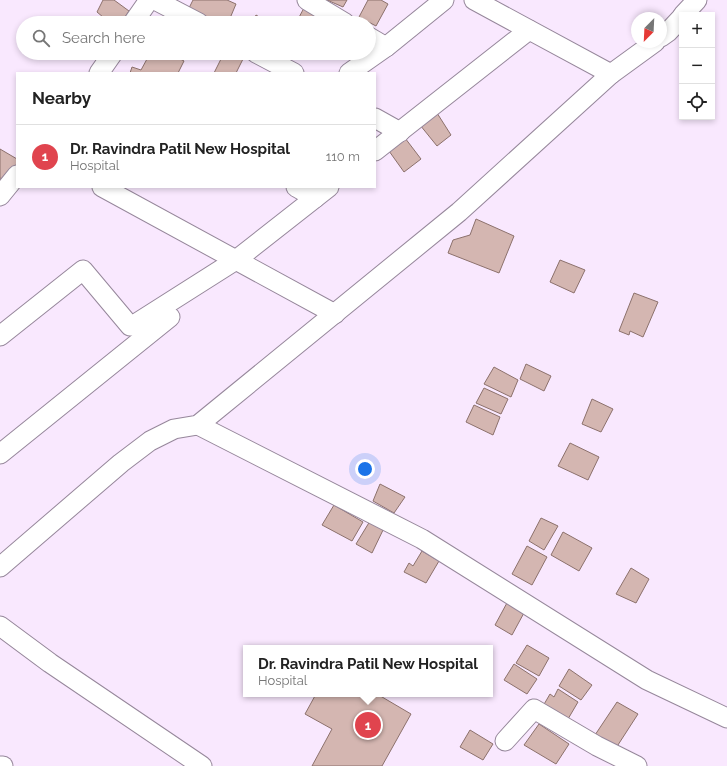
<!DOCTYPE html>
<html lang="en">
<head>
<meta charset="utf-8">
<style>
	:root { --surface:#fff; --page:#f6f6f6; --text:#222; --muted:#767676; --line:#e0e0e0; --accent:#398554 }
	body { margin:0; font-family:Raleway,sans-serif; background:var(--page); color:var(--text) }
	.controls { position:absolute; right:12px; top:12px; display:grid; overflow:hidden; border-radius:0px; box-shadow:0 2px 6px #0003 }
	.controls button { width:36px; height:36px; display:grid; place-items:center; padding:0; border:0; border-bottom:1px solid var(--line); background:var(--surface); color:var(--text); font:20px sans-serif }
	.compass { position:absolute; left:631px; top:12px; width:36px; height:36px; border-radius:50%; background:var(--surface); box-shadow:0 2px 6px #0003; rotate:204deg }
	.you { position:absolute; left:365px; top:469px; width:14px; height:14px; margin:-10px; border:3px solid #fff; border-radius:50%; background:#1a73e8; box-shadow:0 0 0 6px #1a73e833 }
	.badge { display:grid; place-items:center; width:26px; height:26px; border-radius:50%; background:var(--accent); color:#fff; font-size:13px; font-weight:700 }
	.pin { position:absolute; translate:-50% -50%; border:2px solid #fff; box-shadow:0 1px 4px #0006 }
	.popup { position:absolute; left:243px; top:645px; width:250px; height:52px; box-sizing:border-box; display:grid; place-content:center; border-radius:0px; background:var(--surface); filter:drop-shadow(0 1px 3px #0005); font-size:13px; white-space:nowrap; color:var(--muted) }
	.popup b { font-size:15px; color:var(--text) }
	.popup::after { content:''; position:absolute; left:50%; top:100%; margin-left:-8px; border:8px solid transparent; border-top-color:var(--surface) }
	.list { margin:0; padding:0; list-style:none }
	h2 { display:flex; justify-content:space-between; align-items:center; height:52px; margin:0; padding:0 16px; font-size:17px }
	h2 small { font-size:13px; font-weight:400; color:var(--muted) }
	.list li { display:grid; grid-template-columns:26px 1fr auto; gap:12px; align-items:center; box-sizing:border-box; height:64px; padding:0 16px; border-top:1px solid var(--line) }
	.list b { display:block; font-size:15px; white-space:nowrap }
	.list p { margin:0; font-size:13px; white-space:nowrap; color:var(--muted) }
	.list em { font-size:13px; font-style:normal; color:var(--muted) }
	.icon { flex:none; width:22px; height:22px; fill:none; stroke:currentColor; stroke-width:2; stroke-linecap:round; stroke-linejoin:round }
	.map { position:relative; flex:none; width:727px; height:766px; overflow:hidden }
	.search { position:absolute; background:var(--surface); box-shadow:0 2px 6px #0003; left:16px; top:16px; width:360px; height:44px; display:flex; align-items:center; gap:10px; box-sizing:border-box; padding:0 14px; border-radius:22px; color:var(--muted); font-size:15px }
	.panel { position:absolute; background:var(--surface); box-shadow:0 2px 6px #0003; left:16px; top:72px; width:360px; height:116px; border-radius:0px }
	.map>svg:first-child { display:block }
</style>
</head>
<body>
<div class="map">
<svg width="727" height="766" viewBox="0 0 727 766">
	<rect width="100%" height="100%" fill="#f9e8fe"/>
	<g fill="#d4b6b1" stroke="#8c716c">
		<path d="M103,0H114L129,11L121,23H110L97,12Z"/>
		<path d="M193,0H227L236,4L228,23H215L188,10Z"/>
		<path d="M327,0H347L343,7Z"/>
		<path d="M368,0H381L388,4L376,26L359,17Z"/>
		<path d="M305,6L323,16L320,23H296Z"/>
		<path d="M256,15L269,23H252Z"/>
		<path d="M146,53H169L184,61L178,73H130L132,67L141,70L147,59L144,58Z"/>
		<path d="M224,53H230L243,59L236,73H214Z"/>
		<path d="M437,113L451,135L437,146L420,125Z"/>
		<path d="M405,138L421,159L404,172L389,151Z"/>
		<path d="M0,149L17,159V168L5,181L0,178Z"/>
		<path d="M476,219L514,236L499,273L448,253L453,240L470,235Z"/>
		<path d="M560,260L585,270L574,293L550,282Z"/>
		<path d="M634,293L658,302L643,337L630,331L629,335L619,331Z"/>
		<path d="M526,364L551,376L544,391L520,379Z"/>
		<path d="M494,367L518,380L511,397L484,384Z"/>
		<path d="M484,388L508,399L501,414L476,403Z"/>
		<path d="M592,399L613,409L601,432L582,424Z"/>
		<path d="M474,405L500,417L493,435L466,422Z"/>
		<path d="M570,443L599,457L588,480L558,466Z"/>
		<path d="M380,484L405,497L394,513L373,501Z"/>
		<path d="M334,505L363,522L352,541L322,525Z"/>
		<path d="M541,518L558,526L544,550L529,541Z"/>
		<path d="M370,521L384,528L372,553L356,544Z"/>
		<path d="M563,532L592,548L579,571L551,555Z"/>
		<path d="M527,546L547,557L532,585L512,574Z"/>
		<path d="M422,551L439,561L426,583L404,572L409,563L413,566Z"/>
		<path d="M631,568L649,579L636,603L616,594Z"/>
		<path d="M508,601L525,611L512,635L495,625Z"/>
		<path d="M527,645L549,658L539,676L516,663Z"/>
		<path d="M514,664L537,679L527,694L504,680Z"/>
		<path d="M569,669L592,685L581,700L559,686Z"/>
		<path d="M558,689L578,702L568,719L543,706L550,694L554,697Z"/>
		<path d="M316,694H377L411,714L382,766H312L332,729L305,714Z"/>
		<path d="M617,702L638,714L616,748L595,735Z"/>
		<path d="M539,724L569,744L556,764L524,745Z"/>
		<path d="M470,730L493,744L483,760L460,747Z"/>
	</g>
	<g fill="none" stroke-linecap="round" stroke-linejoin="round">
		<defs>
			<g id="minor">
				<path d="M155,0L199,23"/>
				<path d="M307,0L345,23"/>
				<path d="M683,15L697,0"/>
				<path d="M133,23L149,0"/>
				<path d="M369,37L386,47"/>
				<path d="M661,37L668,32L682,17"/>
				<path d="M256,53L294,73"/>
				<path d="M99,73L113,53"/>
				<path d="M349,73L386,47L444,0"/>
				<path d="M611,74L655,42"/>
				<path d="M375,118L400,132"/>
				<path d="M375,151L529,30"/>
				<path d="M102,187L335,314"/>
				<path d="M296,187L315,198"/>
				<path d="M0,196L17,175"/>
				<path d="M0,336L83,270L130,326H132L236,260L329,187"/>
				<path d="M198,425L422,539L647,680L727,718"/>
				<path d="M0,454L170,317"/>
				<path d="M0,567L121,463L150,441L174,429L198,425L459,212L611,74L474,0"/>
				<path d="M0,626L50,663L202,766"/>
				<path d="M505,741L534,709L597,746L637,766"/>
				<path d="M1,766H3"/>
			</g>
		</defs>
		<use href="#minor" stroke="#96879b" stroke-width="21"/>
		<use href="#minor" stroke="#fff" stroke-width="19"/>
	</g>
</svg>
<div class="controls">
<button>+</button>
<button>−</button>
<button><svg class="icon" aria-label="locate" viewBox="0 0 24 24"><circle cx="12" cy="12" r="6"/><path d="M12 2v4M12 18v4M2 12h4M18 12h4"/></svg></button>
</div>
<svg class="compass" viewBox="-18 -18 36 36"><path d="M0-13l5 13h-10z" fill="#e53935"/><path d="M0 13l5-13h-10z" fill="#767676"/></svg>
<div class="you"></div>
<div class="pin badge" style="left:368px;top:725px;background:#e0444e">1</div>
<div class="popup"><b>Dr. Ravindra Patil New Hospital</b>Hospital</div>
<div class="search"><svg class="icon" aria-label="search" viewBox="0 0 24 24"><circle cx="10" cy="10" r="6"/><path d="M15 15l6 6"/></svg>Search here</div>
<section class="panel">
<h2>Nearby<small></small></h2>
<ul class="list">
<li><span class="badge" style="background:#e0444e">1</span><div><b>Dr. Ravindra Patil New Hospital</b><p>Hospital</p></div><em>110 m</em></li>
</ul>
</section>
</div>
</body>
</html>
